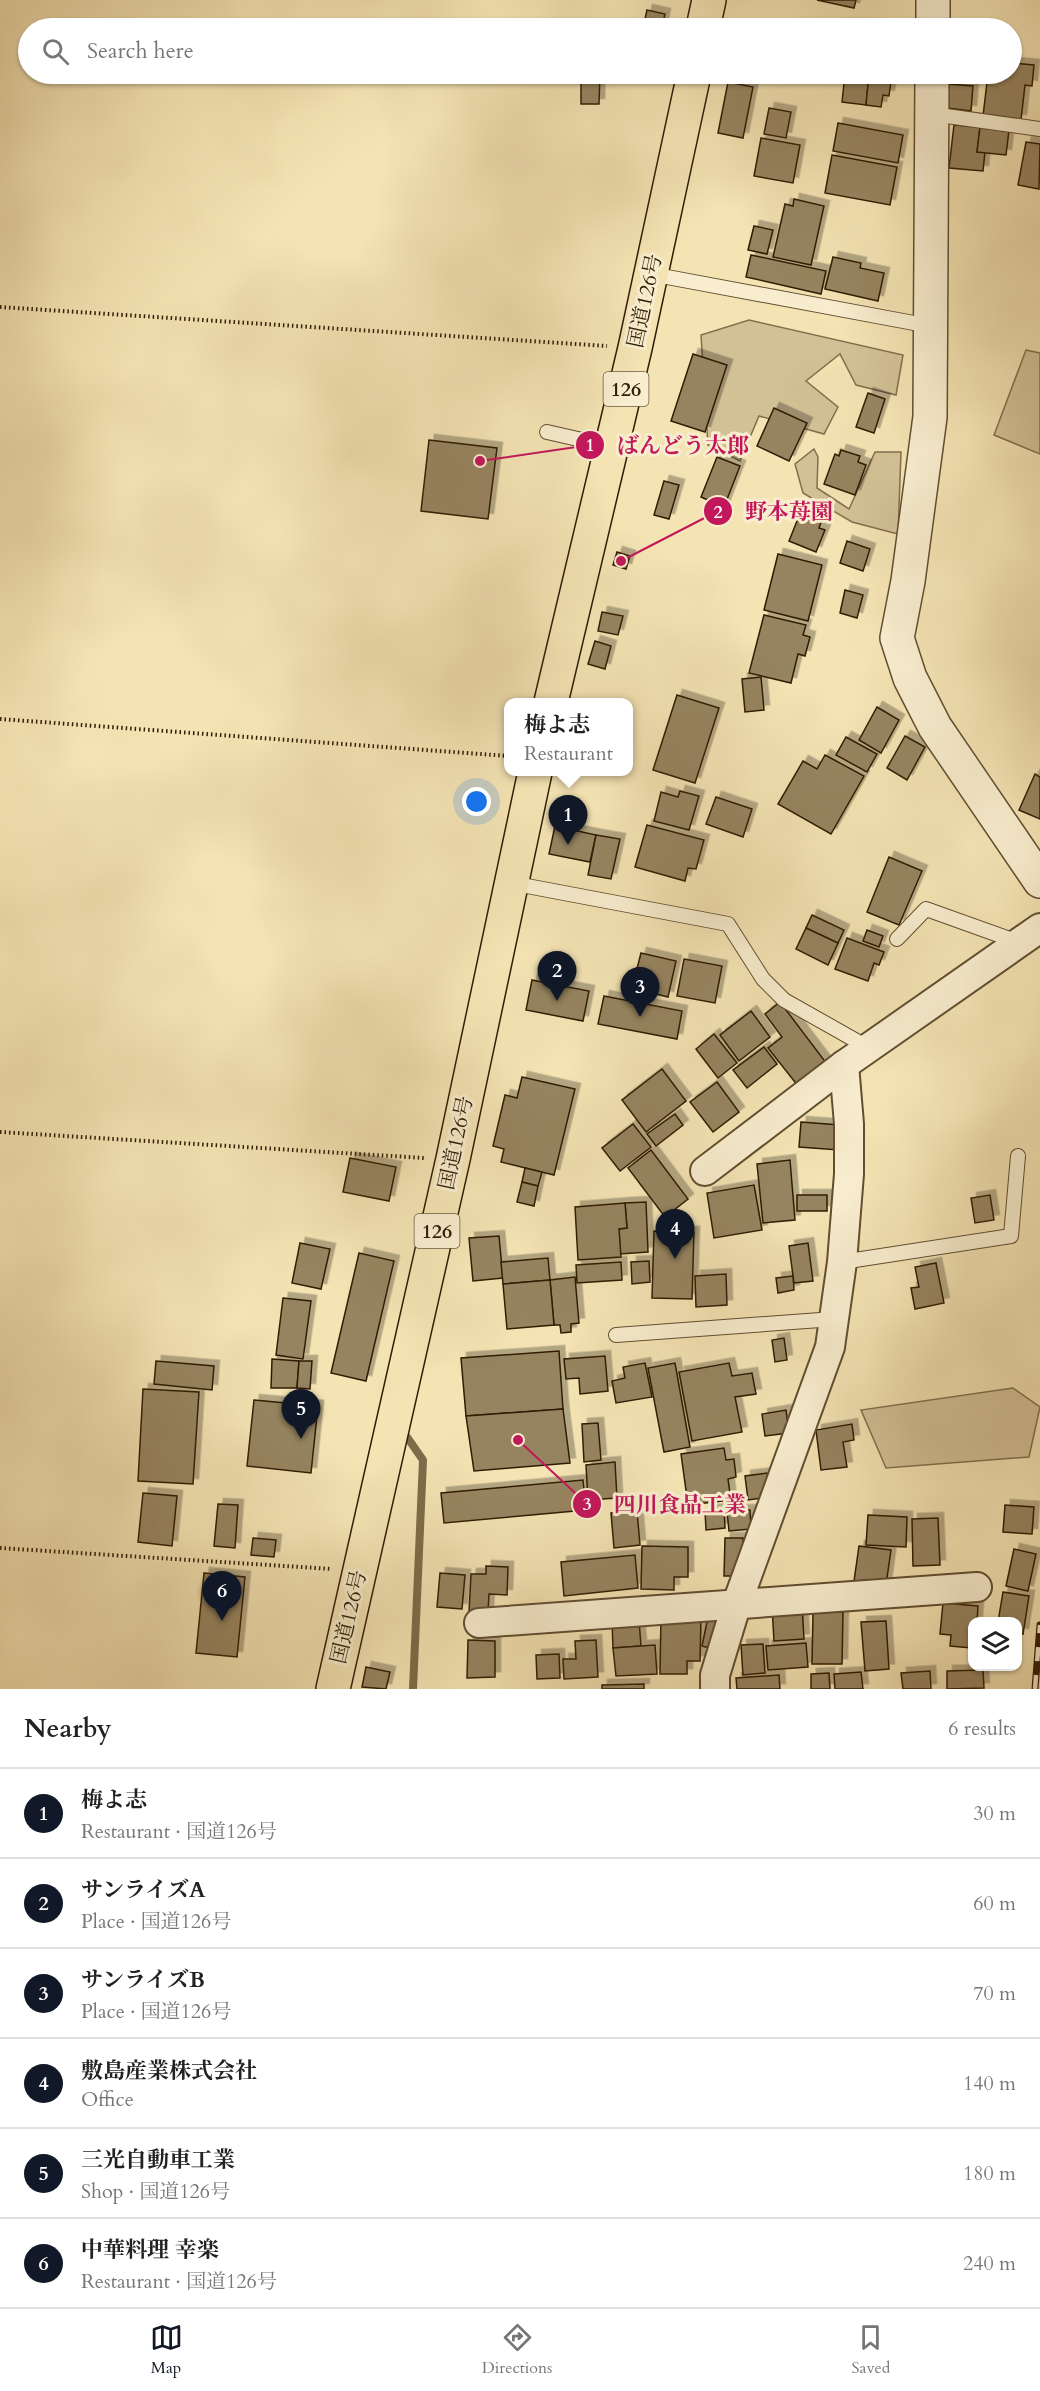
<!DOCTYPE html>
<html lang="en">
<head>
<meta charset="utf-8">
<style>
	:root { --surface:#fff; --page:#f2f2f2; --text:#222; --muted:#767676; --line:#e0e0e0; --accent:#111827 }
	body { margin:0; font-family:Cardo,"Noto Serif JP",serif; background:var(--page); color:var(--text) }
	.controls { position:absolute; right:18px; bottom:18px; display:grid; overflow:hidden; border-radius:12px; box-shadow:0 2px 4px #0004 }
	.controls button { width:54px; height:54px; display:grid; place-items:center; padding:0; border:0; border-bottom:2px solid var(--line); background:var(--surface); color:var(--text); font:30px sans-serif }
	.you { position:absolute; left:477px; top:802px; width:21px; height:21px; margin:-15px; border:4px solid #fff; border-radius:50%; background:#1a73e8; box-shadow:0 0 0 9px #1a73e833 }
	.badge { display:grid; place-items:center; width:39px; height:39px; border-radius:50%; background:var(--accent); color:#fff; font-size:20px; font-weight:700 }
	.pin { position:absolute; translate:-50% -50px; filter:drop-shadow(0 2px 3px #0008) }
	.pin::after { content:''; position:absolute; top:32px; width:21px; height:18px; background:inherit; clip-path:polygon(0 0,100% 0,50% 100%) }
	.popup { position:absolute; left:504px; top:698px; width:129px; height:78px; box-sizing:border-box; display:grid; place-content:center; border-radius:12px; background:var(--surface); filter:drop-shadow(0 2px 4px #0005); font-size:20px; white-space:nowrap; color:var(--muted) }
	.popup b { font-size:22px; color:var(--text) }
	.popup::after { content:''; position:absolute; left:50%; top:100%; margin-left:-12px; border:12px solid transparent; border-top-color:var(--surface) }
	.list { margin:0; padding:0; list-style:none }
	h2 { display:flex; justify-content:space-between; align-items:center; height:78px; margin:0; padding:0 24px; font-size:26px }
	h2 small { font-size:20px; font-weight:400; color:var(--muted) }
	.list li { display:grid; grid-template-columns:39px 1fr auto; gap:18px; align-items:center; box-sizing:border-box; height:90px; padding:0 24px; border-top:2px solid var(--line) }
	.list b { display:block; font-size:22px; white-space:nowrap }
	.list p { margin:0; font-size:20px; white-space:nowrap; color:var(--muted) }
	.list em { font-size:20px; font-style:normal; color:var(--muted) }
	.icon { flex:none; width:33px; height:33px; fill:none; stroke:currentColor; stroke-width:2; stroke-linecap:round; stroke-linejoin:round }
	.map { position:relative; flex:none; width:1040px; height:1689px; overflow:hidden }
	.search { position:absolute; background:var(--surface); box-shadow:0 2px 4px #0004; left:18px; right:18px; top:18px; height:66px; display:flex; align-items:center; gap:15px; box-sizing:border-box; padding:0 21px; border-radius:33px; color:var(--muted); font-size:22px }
	.sheet { height:618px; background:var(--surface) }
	nav { display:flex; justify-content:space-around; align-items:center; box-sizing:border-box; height:84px; border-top:2px solid var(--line); background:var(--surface); font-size:16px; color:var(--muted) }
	nav a { display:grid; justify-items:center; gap:3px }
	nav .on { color:var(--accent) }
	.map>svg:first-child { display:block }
</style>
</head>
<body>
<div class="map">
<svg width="1040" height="1689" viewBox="0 0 1040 1689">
	<defs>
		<filter id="shadow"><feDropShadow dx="5.5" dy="-5.5" stdDeviation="0" flood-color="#0004"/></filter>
	</defs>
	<rect width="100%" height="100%" fill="#f4e3b3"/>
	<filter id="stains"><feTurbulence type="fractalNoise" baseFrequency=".00333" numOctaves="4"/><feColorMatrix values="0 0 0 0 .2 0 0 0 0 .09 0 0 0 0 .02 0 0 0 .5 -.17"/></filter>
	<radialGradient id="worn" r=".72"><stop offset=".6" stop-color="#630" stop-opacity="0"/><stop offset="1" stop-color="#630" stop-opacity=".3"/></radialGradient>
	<g fill="#d3c196" stroke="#826f4e" stroke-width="1.5">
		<path d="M749,320L903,355L896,395L856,385L840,354L806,381L838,407L824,434L759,416L740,461L708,445L701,335Z"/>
		<path d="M1026,350L1040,353V454L994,435Z"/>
		<path d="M814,449L818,457L817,488L849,509L875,452H901L898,534L852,522L803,493L795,464Z"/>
		<path d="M1013,1388L1040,1407L1029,1457L886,1468L861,1410Z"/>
	</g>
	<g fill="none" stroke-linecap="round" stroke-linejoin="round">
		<path stroke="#7d6c4a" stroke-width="8" d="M407,1437L423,1460L413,1689"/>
	</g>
	<g fill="#968460" stroke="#301d06" stroke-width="1.5" filter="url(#shadow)">
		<path d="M817,0H856L854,8Z"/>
		<path d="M647,10L665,14L662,28H643Z"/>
		<path d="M1012,63L1034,65L1032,86L1025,85L1021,120L983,116L988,74H1012Z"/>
		<path d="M581,74H600L599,104H581Z"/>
		<path d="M845,74H869L866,105L842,102Z"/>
		<path d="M869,74H892L889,96L883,95L881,107L866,105Z"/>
		<path d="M728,82L753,87L743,138L718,133Z"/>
		<path d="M949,84L973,86L971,111L947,108Z"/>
		<path d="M769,108L791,112L786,138L764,134Z"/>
		<path d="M838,123L903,135L898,163L833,151Z"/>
		<path d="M954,125L980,127L977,152H985L983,171L949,168Z"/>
		<path d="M980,127L1009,130L1006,155L977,152Z"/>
		<path d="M761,138L800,145L793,183L754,176Z"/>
		<path d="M1026,142L1040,144L1039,189L1018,185Z"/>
		<path d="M832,155L897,167L890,205L825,193Z"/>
		<path d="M794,199L824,206L811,265L773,257L785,204L793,206Z"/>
		<path d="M754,226L773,230L767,254L748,250Z"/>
		<path d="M751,255L826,271L821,294L746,277Z"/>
		<path d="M833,257L861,263L860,268L884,273L878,301L825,289Z"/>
		<path d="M693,354L727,365L705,432L671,421Z"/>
		<path d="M868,393L885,399L874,433L856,427Z"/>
		<path d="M774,408L807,423L789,461L757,446Z"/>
		<path d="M429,440L497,448L488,519L421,511Z"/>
		<path d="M841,450L860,456L858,462L866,465L855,495L824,484L835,454L839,456Z"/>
		<path d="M717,457L740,466L724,507L701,497Z"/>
		<path d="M664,481L679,485L669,519L654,515Z"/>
		<path d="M803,506L824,514L819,528L825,530L816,552L789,541Z"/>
		<path d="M847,541L870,549L863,571L840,563Z"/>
		<path d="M617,552L630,556L626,569L613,565Z"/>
		<path d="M778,554L822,565L808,621L764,610Z"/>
		<path d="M845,590L863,595L857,618L840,613Z"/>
		<path d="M602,612L623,616L618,635L598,631Z"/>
		<path d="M764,615L806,625L803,635L810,637L805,656L798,654L791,683L749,673Z"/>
		<path d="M595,641L611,646L605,669L588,664Z"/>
		<path d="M761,677L764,710L745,712L742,679Z"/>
		<path d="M677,695L719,708L695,783L653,770Z"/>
		<path d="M877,707L899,720L881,753L859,740Z"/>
		<path d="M905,736L925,747L907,780L887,768Z"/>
		<path d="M846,737L877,754L867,772L836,755Z"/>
		<path d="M825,755L864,776L831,834L778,804L803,761L817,769Z"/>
		<path d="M1035,774L1040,777V819L1019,810Z"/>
		<path d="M680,791L699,796L689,830L654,821L661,792L678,797Z"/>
		<path d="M716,797L752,809L743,837L706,824Z"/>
		<path d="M647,825L704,840L696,869L688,868L685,881L635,867Z"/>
		<path d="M555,826L596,835L590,862L549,854Z"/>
		<path d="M596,835L620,839L611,879L588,875Z"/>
		<path d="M889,857L922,871L899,925L867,912Z"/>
		<path d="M812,915L844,930L838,943L806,928Z"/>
		<path d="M806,928L838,943L828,965L796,949Z"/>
		<path d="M867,930L883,936L879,947L863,941Z"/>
		<path d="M847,938L884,952L879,965L874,963L868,981L835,969Z"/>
		<path d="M641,953L676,961L668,997L632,988Z"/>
		<path d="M684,959L722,966L715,1003L677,996Z"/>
		<path d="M532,980L589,991L583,1021L526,1010Z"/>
		<path d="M604,996L682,1011L677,1039L598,1024Z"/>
		<path d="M780,1002L827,1064L798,1086L768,1048L782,1037L765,1014Z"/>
		<path d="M751,1011L770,1037L739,1061L720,1035Z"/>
		<path d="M714,1034L737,1063L718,1078L696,1049Z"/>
		<path d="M764,1047L777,1064L747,1088L733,1070Z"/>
		<path d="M662,1069L686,1101L646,1132L622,1100Z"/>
		<path d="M522,1077L575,1089L554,1175L501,1162L504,1149L493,1146L505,1095L517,1098Z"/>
		<path d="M717,1082L739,1112L713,1132L690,1102Z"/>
		<path d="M675,1114L683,1125L656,1146L647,1134Z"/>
		<path d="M801,1122L840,1125L839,1150L799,1147Z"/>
		<path d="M633,1124L651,1147L620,1171L602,1148Z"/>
		<path d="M651,1150L688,1199L665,1217L628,1168Z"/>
		<path d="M350,1158L396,1167L389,1201L343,1192Z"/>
		<path d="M790,1160L795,1220L763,1223L757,1164Z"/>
		<path d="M525,1168L542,1172L538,1186L522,1182Z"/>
		<path d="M522,1182L538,1186L534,1206L517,1202Z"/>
		<path d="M754,1185L762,1230L714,1238L707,1193Z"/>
		<rect x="797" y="1195" width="30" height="16"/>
		<path d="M990,1195L994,1220L975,1223L971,1198Z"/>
		<path d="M646,1202L648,1252L620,1254L619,1229L627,1228L625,1203Z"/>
		<path d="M625,1203L627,1228L619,1229L621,1257L578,1260L575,1207Z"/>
		<path d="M654,1231L694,1232L692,1299L652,1298Z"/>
		<path d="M499,1236L503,1278L473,1281L469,1238Z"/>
		<path d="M300,1243L330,1249L321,1289L292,1283Z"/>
		<path d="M808,1243L813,1281L794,1283L789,1246Z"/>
		<path d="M359,1253L394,1261L366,1381L331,1373Z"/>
		<path d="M548,1258L550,1280L503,1284L501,1262Z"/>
		<path d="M649,1261L650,1282L632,1284L631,1262Z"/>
		<path d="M621,1262L622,1280L577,1283L576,1265Z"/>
		<path d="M936,1263L944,1303L915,1309L911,1288L919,1287L915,1267Z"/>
		<path d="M726,1274L727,1305L696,1307L695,1276Z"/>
		<path d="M793,1276L794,1290L778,1293L776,1278Z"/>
		<path d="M575,1277L579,1323L571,1324V1332L561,1333L560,1325H554L550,1280Z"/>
		<path d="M550,1280L554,1325L507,1329L503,1284Z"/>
		<path d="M283,1298L311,1301L303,1359L276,1355Z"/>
		<path d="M784,1338L787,1360L775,1362L772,1340Z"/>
		<path d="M559,1351L563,1409L466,1416L461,1358Z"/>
		<path d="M605,1356L608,1391L580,1394L579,1378L566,1379L564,1359Z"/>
		<path d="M272,1359L299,1361L297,1388H271Z"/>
		<path d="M156,1361L214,1366L212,1390L154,1384Z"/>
		<path d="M299,1361H312L310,1389L297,1388Z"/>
		<path d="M645,1363L652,1397L616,1403L612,1381L625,1378L623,1367Z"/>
		<path d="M675,1363L690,1447L664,1452L648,1368Z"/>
		<path d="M729,1363L732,1376L752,1373L756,1394L735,1397L742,1432L692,1441L679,1372Z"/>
		<path d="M143,1389L199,1392L193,1484L138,1481Z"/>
		<path d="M254,1400L318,1406L311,1473L247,1466Z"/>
		<path d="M563,1409L570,1463L474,1471L466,1416Z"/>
		<path d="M786,1410L789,1433L765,1436L762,1414Z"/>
		<path d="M598,1423L601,1460L584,1462L582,1424Z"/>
		<path d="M852,1424L854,1440L843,1442L847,1467L821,1470L816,1430Z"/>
		<path d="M724,1448L726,1460L734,1459L736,1477L728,1479L731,1500L688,1505L681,1454Z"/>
		<path d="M615,1462L617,1498L588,1500L586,1465Z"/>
		<path d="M767,1473L770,1497L748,1500L745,1476Z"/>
		<path d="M583,1480L586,1510L444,1523L441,1493Z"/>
		<path d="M143,1493L177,1496L172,1546L138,1542Z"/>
		<path d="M218,1504L238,1505L235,1548L214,1546Z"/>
		<path d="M1005,1505L1034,1507L1032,1534L1003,1532Z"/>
		<path d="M724,1509L725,1528L706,1530L705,1511Z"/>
		<path d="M750,1510L751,1529L729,1531L727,1511Z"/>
		<path d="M637,1511L640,1545L614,1548L611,1513Z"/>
		<path d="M868,1515L907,1517L906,1547L866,1545Z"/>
		<path d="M938,1518L940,1565L913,1566L912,1519Z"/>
		<path d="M253,1538L276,1540L274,1557L251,1555Z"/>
		<path d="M725,1538H743V1576H724Z"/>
		<path d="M642,1546L688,1547V1577H674V1590L641,1589Z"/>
		<path d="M859,1546L891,1550L886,1585L854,1581Z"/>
		<path d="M1014,1549L1036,1554L1028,1591L1006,1586Z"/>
		<path d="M635,1555L638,1588L564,1596L561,1562Z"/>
		<path d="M486,1566L508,1567L507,1595L489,1594L488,1613L469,1612L471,1574H486Z"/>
		<path d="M204,1573L245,1577L237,1657L196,1653Z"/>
		<path d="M440,1573L465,1575L462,1609L437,1607Z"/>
		<path d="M1003,1592L1029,1596L1023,1634L1018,1633V1622H998Z"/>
		<path d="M943,1603L978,1606L977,1622H972V1648L950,1646L951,1635L940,1634Z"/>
		<path d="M802,1604L804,1639L774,1641L772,1606Z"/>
		<path d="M813,1612H843L842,1664H812Z"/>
		<path d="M661,1616L701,1617L700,1661H687V1674H660Z"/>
		<path d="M708,1617L725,1623L716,1650L702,1646Z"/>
		<path d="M639,1620L641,1646L613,1648L612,1622Z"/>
		<path d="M886,1621L889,1669L865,1671L861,1622Z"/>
		<path d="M468,1640L495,1641V1677L467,1678Z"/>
		<path d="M596,1640L598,1677L564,1679L563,1659H576L575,1641Z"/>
		<path d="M806,1643L808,1667L768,1670L766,1646Z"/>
		<path d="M763,1644L765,1673L743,1675L741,1645Z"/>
		<path d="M655,1645L657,1674L616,1676L613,1648Z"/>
		<path d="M559,1654L560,1678L537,1679L536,1655Z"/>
		<path d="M366,1667L390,1672L386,1689L362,1687Z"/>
		<path d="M983,1670L984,1688L947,1689V1671Z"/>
		<path d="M930,1671L931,1689H903L901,1673Z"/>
		<path d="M861,1672L863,1689H835L834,1674Z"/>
		<path d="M829,1673L830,1689H811V1674Z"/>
		<path d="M779,1675L780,1689H737L736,1678Z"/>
		<path d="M644,1684V1689H602V1685Z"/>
	</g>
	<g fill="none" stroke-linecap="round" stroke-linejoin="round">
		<defs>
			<g id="service">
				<path d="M932,114L1040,129"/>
				<path d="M651,274L930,326"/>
				<path d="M547,432L613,447"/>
				<path d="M511,883L728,924L763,979L784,1000L869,1048"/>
				<path d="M897,939L926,909L1018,942"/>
				<path d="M842,1262L1011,1236L1018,1156"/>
				<path d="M616,1335L834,1319"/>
			</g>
			<g id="minor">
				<path d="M705,1171L844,1065L1040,928"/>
				<path d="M479,1623L977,1587"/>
				<path d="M715,1689V1675L736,1606L830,1347L842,1262L849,1174V1124L844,1065"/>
			</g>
			<g id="tertiary">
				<path d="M933,28V0"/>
				<path d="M932,74L930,417L908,581L897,638L910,678L935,727L1040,881"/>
			</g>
			<g id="trunk">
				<path d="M703,28L709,0"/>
				<path d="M551,702L635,348L694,74"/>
				<path d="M333,1689L453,1159L535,772"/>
			</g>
		</defs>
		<use href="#service" stroke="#614e31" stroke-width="16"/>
		<use href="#minor" stroke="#614e31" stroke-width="32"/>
		<use href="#tertiary" stroke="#614e31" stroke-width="36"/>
		<use href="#trunk" stroke="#301d06" stroke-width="36"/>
		<g stroke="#301d06" stroke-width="4" stroke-dasharray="1.5 3" stroke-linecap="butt">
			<path d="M0,307L607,346"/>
			<path d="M0,719L508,756"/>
			<path d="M0,1132L424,1158"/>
			<path d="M0,1548L332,1569"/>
		</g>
		<use href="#service" stroke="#f8edce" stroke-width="14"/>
		<use href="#minor" stroke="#f8edce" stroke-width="28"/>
		<use href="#tertiary" stroke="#f8edce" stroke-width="33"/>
		<use href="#trunk" stroke="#f4e3b3" stroke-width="33"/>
		<defs>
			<path id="rail" d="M1035,1689L1040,1625"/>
		</defs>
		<use href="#rail" stroke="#301d06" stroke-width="7"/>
		<use href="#rail" stroke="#f8edce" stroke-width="4.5" stroke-dasharray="14" stroke-linecap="butt"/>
	</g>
	<g text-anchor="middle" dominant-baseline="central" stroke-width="6" stroke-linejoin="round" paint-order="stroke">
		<g fill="#f8edce" stroke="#6c5b42" stroke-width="1.5">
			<rect x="603.5" y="372" width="45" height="34" rx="4.5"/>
			<rect x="414.5" y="1214" width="45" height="34" rx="4.5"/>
		</g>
		<g font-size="20" font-weight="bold" fill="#301d06">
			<text x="626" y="389">126</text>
			<text x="437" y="1231">126</text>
		</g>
		<g font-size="21" fill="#301d06" stroke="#f8edce">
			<text transform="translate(645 301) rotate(-78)">国道126号</text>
			<text transform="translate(456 1143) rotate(-78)">国道126号</text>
			<text transform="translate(349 1617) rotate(-77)">国道126号</text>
		</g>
	</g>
	<path fill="none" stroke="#c2185b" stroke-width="2" d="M480 461L590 445M621 561L718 511M518 1440L587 1504"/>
	<g fill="#c2185b" stroke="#f8edce" stroke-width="2">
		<circle cx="480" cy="461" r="6"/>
		<circle cx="621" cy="561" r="6"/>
		<circle cx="518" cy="1440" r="6"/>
		<circle cx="590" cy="445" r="15"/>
		<circle cx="718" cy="511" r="15"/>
		<circle cx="587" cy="1504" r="15"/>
	</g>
	<g font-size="18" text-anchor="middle" font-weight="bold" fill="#fff">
		<text x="590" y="451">1</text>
		<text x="718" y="518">2</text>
		<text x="587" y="1510">3</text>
	</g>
	<g font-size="22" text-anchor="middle" font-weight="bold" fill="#c2185b" stroke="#f8edce" stroke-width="6" stroke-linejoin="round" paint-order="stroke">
		<text x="683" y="453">ばんどう太郎</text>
		<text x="789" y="519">野本苺園</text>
		<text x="680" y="1512">四川食品工業</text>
	</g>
	<rect width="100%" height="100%" filter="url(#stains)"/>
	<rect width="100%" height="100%" fill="url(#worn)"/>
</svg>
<div class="controls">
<button><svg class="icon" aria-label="layers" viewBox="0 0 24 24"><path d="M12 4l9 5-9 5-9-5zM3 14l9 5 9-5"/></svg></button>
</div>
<div class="you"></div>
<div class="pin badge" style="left:568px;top:845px">1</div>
<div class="popup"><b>梅よ志</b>Restaurant</div>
<div class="pin badge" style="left:557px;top:1001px">2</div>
<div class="pin badge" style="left:640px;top:1017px">3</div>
<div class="pin badge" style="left:675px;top:1259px">4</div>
<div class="pin badge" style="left:301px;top:1439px">5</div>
<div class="pin badge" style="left:222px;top:1621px">6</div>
<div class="search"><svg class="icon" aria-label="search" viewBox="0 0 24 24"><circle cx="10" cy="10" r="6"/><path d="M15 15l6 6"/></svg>Search here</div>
</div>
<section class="sheet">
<h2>Nearby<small>6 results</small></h2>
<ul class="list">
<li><span class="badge">1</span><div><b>梅よ志</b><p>Restaurant · 国道126号</p></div><em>30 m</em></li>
<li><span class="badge">2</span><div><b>サンライズA</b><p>Place · 国道126号</p></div><em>60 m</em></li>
<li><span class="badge">3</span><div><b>サンライズB</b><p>Place · 国道126号</p></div><em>70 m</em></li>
<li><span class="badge">4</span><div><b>敷島産業株式会社</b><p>Office</p></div><em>140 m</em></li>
<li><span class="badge">5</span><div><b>三光自動車工業</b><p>Shop · 国道126号</p></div><em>180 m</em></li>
<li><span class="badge">6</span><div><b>中華料理 幸楽</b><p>Restaurant · 国道126号</p></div><em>240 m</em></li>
</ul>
</section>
<nav>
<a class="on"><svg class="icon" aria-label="map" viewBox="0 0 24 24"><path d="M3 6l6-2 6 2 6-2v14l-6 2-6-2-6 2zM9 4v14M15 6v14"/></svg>Map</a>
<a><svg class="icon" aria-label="directions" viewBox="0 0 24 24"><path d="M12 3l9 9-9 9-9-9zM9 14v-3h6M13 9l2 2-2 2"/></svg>Directions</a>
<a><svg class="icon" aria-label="saved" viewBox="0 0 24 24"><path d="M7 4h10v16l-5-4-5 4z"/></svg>Saved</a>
</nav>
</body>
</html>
